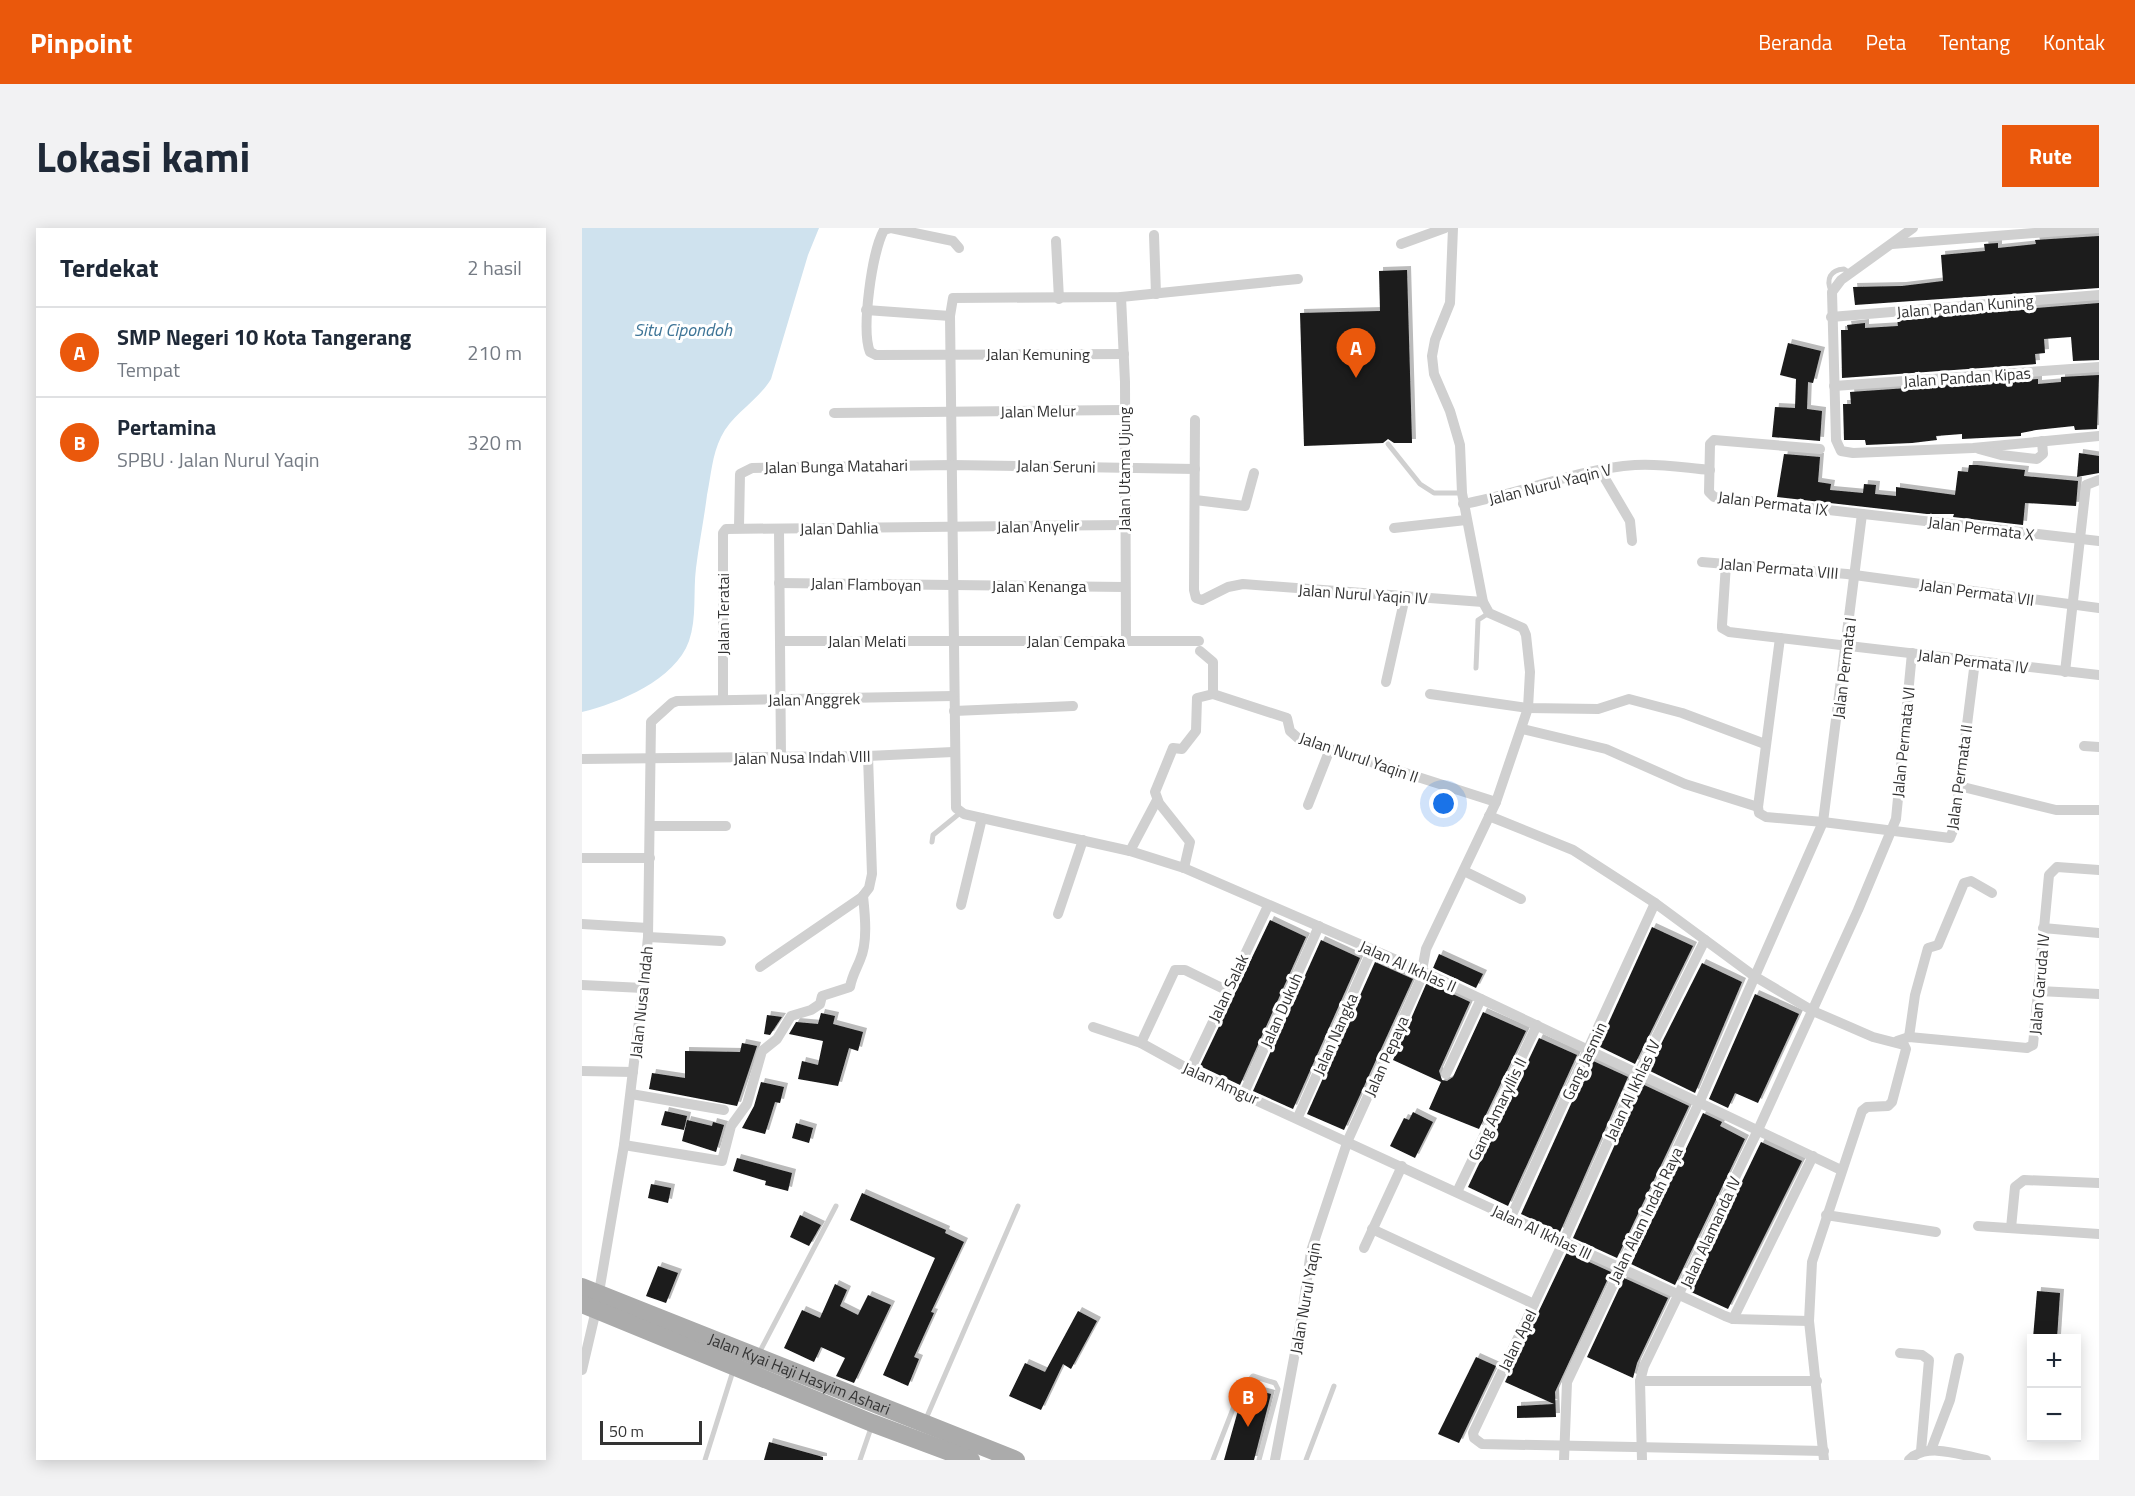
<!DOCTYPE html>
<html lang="id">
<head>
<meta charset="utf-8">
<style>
	:root { --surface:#fff; --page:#f2f2f3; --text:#1f2937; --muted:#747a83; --line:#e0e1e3; --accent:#ea580c }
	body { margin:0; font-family:"Titillium Web",sans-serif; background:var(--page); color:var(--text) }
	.controls { position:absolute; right:18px; bottom:18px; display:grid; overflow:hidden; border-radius:0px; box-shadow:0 3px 15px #0003 }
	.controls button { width:54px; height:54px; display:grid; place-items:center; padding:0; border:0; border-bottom:2px solid var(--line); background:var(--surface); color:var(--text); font:30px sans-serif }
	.scale { position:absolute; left:18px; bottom:15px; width:102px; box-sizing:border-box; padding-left:6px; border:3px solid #333; border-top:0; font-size:16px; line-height:21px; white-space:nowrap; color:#333; -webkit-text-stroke:4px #fff; paint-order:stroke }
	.you { position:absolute; left:862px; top:576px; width:21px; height:21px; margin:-15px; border:4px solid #fff; border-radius:50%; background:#1a73e8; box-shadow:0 0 0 9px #1a73e833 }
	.badge { display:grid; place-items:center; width:39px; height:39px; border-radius:50%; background:var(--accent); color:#fff; font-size:20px; font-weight:700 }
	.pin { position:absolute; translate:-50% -50px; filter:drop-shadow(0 2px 3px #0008) }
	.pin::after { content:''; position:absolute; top:32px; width:21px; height:18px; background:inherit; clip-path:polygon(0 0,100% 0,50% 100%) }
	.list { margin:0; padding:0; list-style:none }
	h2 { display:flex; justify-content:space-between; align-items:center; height:78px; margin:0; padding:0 24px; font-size:26px }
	h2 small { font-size:20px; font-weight:400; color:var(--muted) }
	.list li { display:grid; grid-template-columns:39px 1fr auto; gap:18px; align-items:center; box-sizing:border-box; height:90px; padding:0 24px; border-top:2px solid var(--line) }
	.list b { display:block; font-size:22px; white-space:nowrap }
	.list p { margin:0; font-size:20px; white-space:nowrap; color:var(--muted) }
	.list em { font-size:20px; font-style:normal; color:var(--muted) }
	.map { position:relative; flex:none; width:1517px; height:1232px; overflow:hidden; border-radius:0px }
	header { display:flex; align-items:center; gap:36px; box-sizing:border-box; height:84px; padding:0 30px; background:var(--accent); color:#fff }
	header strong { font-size:28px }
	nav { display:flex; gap:33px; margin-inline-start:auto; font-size:21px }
	.intro { display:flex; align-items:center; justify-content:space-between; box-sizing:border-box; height:144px; padding:0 36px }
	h1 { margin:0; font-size:42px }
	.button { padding:15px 27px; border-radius:0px; background:var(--accent); color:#fff; font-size:21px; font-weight:700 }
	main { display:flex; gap:36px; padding:0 36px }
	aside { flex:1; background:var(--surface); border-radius:0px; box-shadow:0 3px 15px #0003 }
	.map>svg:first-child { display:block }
</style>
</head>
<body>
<header>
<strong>Pinpoint</strong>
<nav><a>Beranda</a><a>Peta</a><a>Tentang</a><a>Kontak</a></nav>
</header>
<div class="intro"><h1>Lokasi kami</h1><a class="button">Rute</a></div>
<main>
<aside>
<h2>Terdekat<small>2 hasil</small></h2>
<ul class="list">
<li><span class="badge">A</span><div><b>SMP Negeri 10 Kota Tangerang</b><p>Tempat</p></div><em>210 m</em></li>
<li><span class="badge">B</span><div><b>Pertamina</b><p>SPBU · Jalan Nurul Yaqin</p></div><em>320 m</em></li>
</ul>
</aside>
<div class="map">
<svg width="1517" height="1232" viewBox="0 0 1517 1232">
	<defs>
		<filter id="shadow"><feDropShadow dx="4" dy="-4" stdDeviation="0" flood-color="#0004"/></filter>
	</defs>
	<rect width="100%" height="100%" fill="#fff"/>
	<path fill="#cfe2ee" d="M0,0H237L226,27L189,151C176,173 150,186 139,209C130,227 129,248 125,267C122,291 117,316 114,340C111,364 115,390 107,413C93,452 37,475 0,484Z"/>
	<g fill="#1a1a1a" filter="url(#shadow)">
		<path d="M1517,8V60L1273,77L1271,59L1320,58L1361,53L1359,27L1403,23L1402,16L1416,15V20L1454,16L1453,12Z"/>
		<path d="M825,42L830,215H812L806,211L801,215L722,218L718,85L798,83L797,43Z"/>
		<path d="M1517,75V132L1491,133L1489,109L1462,111L1463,125L1453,126L1454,136L1260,150L1259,102H1266L1265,97L1283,95V100L1316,98L1315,91Z"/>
		<path d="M1206,115L1239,123L1231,155L1226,154L1225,181L1240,183L1238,213L1190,209L1193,179L1213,180L1214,151L1198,147Z"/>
		<path d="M1517,147L1515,201L1493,202L1492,198L1454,202L1439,205V208L1380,211V206L1354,208L1355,212L1330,215L1284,217L1283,212H1262L1261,176H1269L1268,164L1456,151V156L1479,154V149Z"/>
		<path d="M1497,225L1517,228V245L1495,249Z"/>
		<path d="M1202,226L1238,229L1236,254L1249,256L1248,262L1281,265L1282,256L1294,257L1293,266L1314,268V259L1373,267L1376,243L1386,244L1387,237H1395L1443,242L1442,248L1496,253L1494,278L1443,275L1441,297L1371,289L1372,286H1345L1195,269Z"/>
		<path d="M688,692L724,709L658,857L618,838Z"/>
		<path d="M1070,699L1111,718L1053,836L1016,818Z"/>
		<path d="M739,712L778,730L711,881L671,863Z"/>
		<path d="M857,726L901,746L894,760L851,740Z"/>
		<path d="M793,734L831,751L762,902L725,886Z"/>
		<path d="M1120,735L1160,754L1113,865L1066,842Z"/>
		<path d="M845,754L888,774L857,843L860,852L865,853L871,849L901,784L944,803L897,901L847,881L859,854L811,832Z"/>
		<path d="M1173,766L1217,786L1176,875L1153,865L1146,880L1127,871Z"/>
		<path d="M239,785L253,788L251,796L281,804L276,823L267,820L256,858L216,851L220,833L236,837L241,813L207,806L214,794L236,796Z"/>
		<path d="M185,787L200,789L188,807L182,806Z"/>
		<path d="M957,810L995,827L926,978L886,959Z"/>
		<path d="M160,815L175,818L155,878L67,861L70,845L103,850V823L158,824Z"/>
		<path d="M1009,832L1046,849L978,1004L939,986Z"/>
		<path d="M179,854L202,859L198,875L193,874L183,906L160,900L172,878Z"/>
		<path d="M1060,856L1107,878L1035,1030L991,1010Z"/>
		<path d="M83,883L105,888L102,902L79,897Z"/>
		<path d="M831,884L851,894L833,930L808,918L822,890L827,892Z"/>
		<path d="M1121,885L1140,894L1138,898L1163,911L1093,1057L1049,1036Z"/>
		<path d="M105,892L130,898L131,894L142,897L134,924L100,913Z"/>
		<path d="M214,895L231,900L227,915L210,910Z"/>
		<path d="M1179,914L1220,933L1146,1081L1107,1063Z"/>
		<path d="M155,930L210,945L206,963L183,957L184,953L151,943Z"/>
		<path d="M69,956L89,960L86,975L66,970Z"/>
		<path d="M280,965L364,1002L363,1005L382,1014L349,1084L352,1085L332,1129L337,1131L326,1158L301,1147L353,1030L268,992Z"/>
		<path d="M218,987L239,997L227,1018L208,1009Z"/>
		<path d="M985,1024L1029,1044L973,1164L974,1189L935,1190V1178L972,1176L923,1154Z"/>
		<path d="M76,1038L96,1045L84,1075L64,1068Z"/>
		<path d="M1042,1050L1086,1070L1055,1135L1051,1150L1005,1129Z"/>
		<path d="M253,1056L265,1062L258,1078L276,1087L286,1067L309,1077L272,1155L254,1148L263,1130L239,1119L232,1134L202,1120L220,1082L238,1090Z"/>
		<path d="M1455,1063L1478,1065L1475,1110H1451Z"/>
		<path d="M496,1083L515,1093L489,1141L481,1136L459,1182L427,1168L443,1135L463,1144Z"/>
		<path d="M894,1129L914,1138L877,1215L856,1206Z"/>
		<path d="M667,1160L689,1166L672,1232H642L657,1179Z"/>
		<path d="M187,1214L241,1229V1232H182Z"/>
	</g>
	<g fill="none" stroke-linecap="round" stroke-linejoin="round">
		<g stroke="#d0d0d0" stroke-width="5">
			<path d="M1249,63C1244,51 1248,42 1262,41L1268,45"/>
			<path d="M806,216L838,256L852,265H880"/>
			<path d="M894,440L896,392L907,385"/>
			<path d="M350,614L351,607L378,585"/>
			<path d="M176,1127L254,978"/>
			<path d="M343,1193L436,978"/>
			<path d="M123,1232L151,1143"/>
			<path d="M278,1232L290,1197"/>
			<path d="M631,1232L658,1163L671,1148L693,1155L696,1161L677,1232"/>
			<path d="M724,1232L752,1158"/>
		</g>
		<g stroke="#d0d0d0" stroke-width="10">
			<path d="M1331,0L1259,52L1250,64L1254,212L1259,223L1271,225L1391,220L1517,208"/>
			<path d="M572,7L574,66"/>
			<path d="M474,13L477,71"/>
			<path d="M819,16L863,0"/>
			<path d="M1310,16L1517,0"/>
			<path d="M377,20L371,13L309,0L302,2C290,23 279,102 288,124L294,127L542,126"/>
			<path d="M716,51L539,69L371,70L368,88L374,580L382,586L548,623L602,640L840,743L1259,942"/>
			<path d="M539,69L543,154L544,412"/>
			<path d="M284,82L368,88"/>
			<path d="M1249,89L1517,67"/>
			<path d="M1252,158L1517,139"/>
			<path d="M252,185L542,182"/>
			<path d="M613,192L612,362L614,370L620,372L646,359L661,356L901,374"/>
			<path d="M1238,221L1132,212L1128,216L1127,264L1132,269L1517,313"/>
			<path d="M1397,221L1419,227L1455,231L1461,226L1460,213"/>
			<path d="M1018,242L1048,293L1050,313"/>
			<path d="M613,272L663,278L672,245"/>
			<path d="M881,276C939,266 995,241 1053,237C1077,235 1104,240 1128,242"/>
			<path d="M157,299L158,246L170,240L370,237L613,241"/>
			<path d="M812,300L884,292"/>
			<path d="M197,301L199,529"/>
			<path d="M1120,334L1265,346L1517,380"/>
			<path d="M1144,336L1140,397V400L1147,404L1517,447"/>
			<path d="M197,355L542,359"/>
			<path d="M1198,410L1176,579L1177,585L1184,589L1241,594L1368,610L1372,600L1393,433"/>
			<path d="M199,413H617"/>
			<path d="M1483,444L1504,257L1517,252"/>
			<path d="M804,454L823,369"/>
			<path d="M631,466L705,490L708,503L717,511L914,574"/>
			<path d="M848,466L946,480L1016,481L1047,471L1100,485L1183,516"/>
			<path d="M141,472V305L144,301L542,297"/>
			<path d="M372,483L491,478"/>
			<path d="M940,501L1024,521L1103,556L1176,579"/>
			<path d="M1502,518L1517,519"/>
			<path d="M0,531L286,528L371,524"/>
			<path d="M1377,558L1474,582H1517"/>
			<path d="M726,577L748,521"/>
			<path d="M907,588L991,622L1073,675L1172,748L1231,783L1291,809L1322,817L1324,821L1310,874L1306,878L1285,879L1280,883L1230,1034L1227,1093L1242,1232"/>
			<path d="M68,598H144"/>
			<path d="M548,623L575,572"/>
			<path d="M0,630H68"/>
			<path d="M602,640L608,614L577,575L573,564L591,520L600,521L614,503L615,470L631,466V434L618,423"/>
			<path d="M882,643L939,671"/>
			<path d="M379,677L400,590"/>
			<path d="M476,686L501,612"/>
			<path d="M0,696L66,700"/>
			<path d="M1461,700L1517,705"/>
			<path d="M66,709L139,713"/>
			<path d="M1123,712L1057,844L978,1021L891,1205L892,1210L900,1216L1242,1223"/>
			<path d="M178,739L280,669L287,660L290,646L286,528"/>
			<path d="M0,757L61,760"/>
			<path d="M1457,763L1517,766"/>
			<path d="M511,799L559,815L608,842L1143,1088L1151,1091L1227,1093"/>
			<path d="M1327,809L1333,767L1346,720L1356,717L1382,655L1389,653L1410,665"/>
			<path d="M1315,813L1327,809L1445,820L1451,817L1467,647L1475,639L1517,642"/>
			<path d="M559,815L593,742H603L644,762"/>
			<path d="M608,842L686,678"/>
			<path d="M0,843L51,844"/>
			<path d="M864,846L899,771"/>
			<path d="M662,865L737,698"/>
			<path d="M49,866L142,882"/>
			<path d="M716,889L790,722"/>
			<path d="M42,917L140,933L149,898L165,876L180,823L195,811L209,788L229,782L238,776L240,768L268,759C270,748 274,742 278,732C286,714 283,687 281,668"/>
			<path d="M875,964L955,797"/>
			<path d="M1244,987L1354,1004"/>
			<path d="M929,989L1073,675"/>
			<path d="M1396,998L1517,1006"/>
			<path d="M1429,1000L1433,959L1442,952L1517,955"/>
			<path d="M790,1001L952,1076"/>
			<path d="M782,1020L820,938"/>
			<path d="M1151,1091L1231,928"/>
			<path d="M1318,1125L1340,1127L1347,1132L1339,1223"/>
			<path d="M0,1142L14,1082L42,917L61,760L66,709L69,494L90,475L95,473L371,468"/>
			<path d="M1058,1153H1235"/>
			<path d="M1349,1222L1368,1172L1377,1130"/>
			<path d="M693,1232L720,1087L729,1023L766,912L838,753L844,721L914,574L946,480L948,444L944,407L941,400L907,385L901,374L880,265L878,217L868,183L852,146L850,128L853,112L868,75L871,0"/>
			<path d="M982,1232L985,1154L1117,875L1241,594L1280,286"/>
			<path d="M1060,1232L1058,1153L1062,1138L1176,902L1276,682L1314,591L1330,425"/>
			<path d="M1327,1232C1345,1213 1381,1228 1404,1232"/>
		</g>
		<g stroke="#ababab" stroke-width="18">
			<path id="s1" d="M0,1059L434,1232"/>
			<path d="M0,1076L290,1195L389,1232"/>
		</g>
	</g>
	<g text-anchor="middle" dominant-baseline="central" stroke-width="6" stroke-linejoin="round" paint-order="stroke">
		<g font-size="16" fill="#333" stroke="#fff">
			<text transform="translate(1383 78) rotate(-5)">Jalan Pandan Kuning</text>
			<text x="456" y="126">Jalan Kemuning</text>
			<text transform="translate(1385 149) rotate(-4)">Jalan Pandan Kipas</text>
			<text transform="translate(456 183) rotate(-1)">Jalan Melur</text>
			<text transform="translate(254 238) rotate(-1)">Jalan Bunga Matahari</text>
			<text transform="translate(474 238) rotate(1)">Jalan Seruni</text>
			<text transform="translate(542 241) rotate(-90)">Jalan Utama Ujung</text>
			<text transform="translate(968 256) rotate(-14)">Jalan Nurul Yaqin V</text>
			<text transform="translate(1191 275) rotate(7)">Jalan Permata IX</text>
			<text transform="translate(456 298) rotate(-1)">Jalan Anyelir</text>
			<text transform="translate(257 300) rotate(-1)">Jalan Dahlia</text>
			<text transform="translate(1399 300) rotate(7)">Jalan Permata X</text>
			<text transform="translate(1197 340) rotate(5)">Jalan Permata VIII</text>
			<text transform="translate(284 356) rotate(1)">Jalan Flamboyan</text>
			<text x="457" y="358">Jalan Kenanga</text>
			<text transform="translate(1395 364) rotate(8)">Jalan Permata VII</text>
			<text transform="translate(781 366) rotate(4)">Jalan Nurul Yaqin IV</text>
			<text transform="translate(141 386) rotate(-90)">Jalan Teratai</text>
			<text x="285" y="413">Jalan Melati</text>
			<text x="494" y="413">Jalan Cempaka</text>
			<text transform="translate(1391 433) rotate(7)">Jalan Permata IV</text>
			<text transform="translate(1262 440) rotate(-83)">Jalan Permata I</text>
			<text transform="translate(232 471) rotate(-1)">Jalan Anggrek</text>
			<text transform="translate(1321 514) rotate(-84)">Jalan Permata VI</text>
			<text transform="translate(220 529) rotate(-1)">Jalan Nusa Indah VIII</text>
			<text transform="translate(777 529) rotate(19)">Jalan Nurul Yaqin II</text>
			<text transform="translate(1377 549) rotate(-82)">Jalan Permata II</text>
			<text transform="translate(826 738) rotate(24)">Jalan Al Ikhlas II</text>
			<text transform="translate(1457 756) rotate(-85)">Jalan Garuda IV</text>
			<text transform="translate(646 760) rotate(-65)">Jalan Salak</text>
			<text transform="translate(59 774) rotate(-84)">Jalan Nusa Indah</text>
			<text transform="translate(699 782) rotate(-66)">Jalan Dukuh</text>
			<text transform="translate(753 806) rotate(-66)">Jalan Nangka</text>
			<text transform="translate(804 828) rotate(-66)">Jalan Pepaya</text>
			<text transform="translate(1002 833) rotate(-65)">Gang Jasmin</text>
			<text transform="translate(639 855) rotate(24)">Jalan Amgur</text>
			<text transform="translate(1050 862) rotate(-65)">Jalan Al Ikhlas IV</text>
			<text transform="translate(915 881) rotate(-64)">Gang Amaryllis II</text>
			<text transform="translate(1063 987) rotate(-64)">Jalan Alam Indah Raya</text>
			<text transform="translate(960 1004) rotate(25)">Jalan Al Ikhlas III</text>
			<text transform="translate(1128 1004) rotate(-65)">Jalan Alamanda IV</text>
			<text transform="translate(723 1070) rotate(-80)">Jalan Nurul Yaqin</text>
			<text transform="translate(935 1112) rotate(-64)">Jalan Apel</text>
			<text stroke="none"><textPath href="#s1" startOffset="234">Jalan Kyai Haji Hasyim Ashari</textPath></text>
		</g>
		<g font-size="18" font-style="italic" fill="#3f7597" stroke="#fff">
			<text x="101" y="101">Situ Cipondoh</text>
		</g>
	</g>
</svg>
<div class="controls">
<button>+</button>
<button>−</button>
</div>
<div class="scale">50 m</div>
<div class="you"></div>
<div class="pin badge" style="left:774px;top:150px">A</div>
<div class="pin badge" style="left:666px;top:1199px">B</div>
</div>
</main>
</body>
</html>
